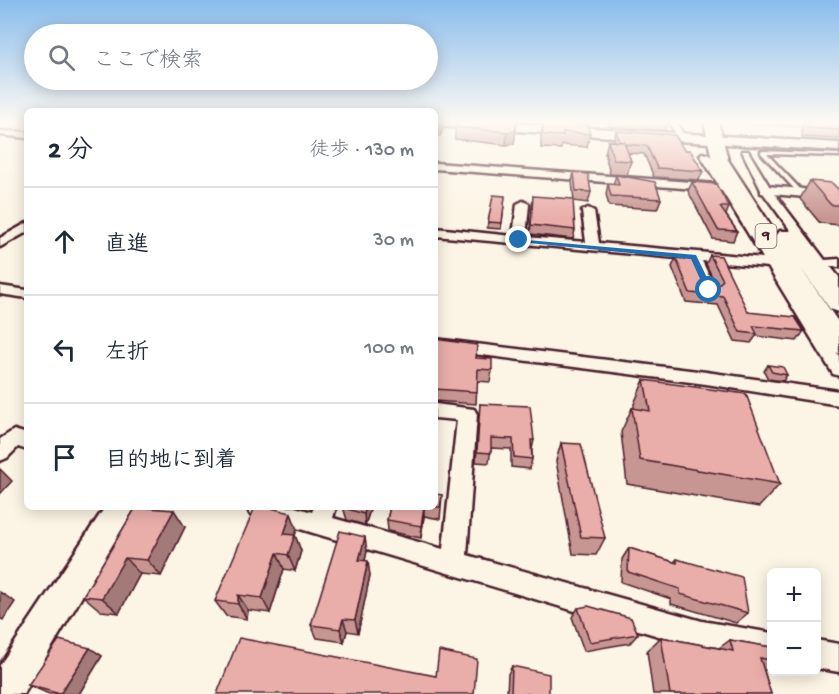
<!DOCTYPE html>
<html lang="ja">
<head>
<meta charset="utf-8">
<style>
	:root { --surface:#fff; --page:#f2f2f3; --text:#1f2937; --muted:#747a83; --line:#e0e1e3 }
	body { margin:0; font-family:"Gochi Hand","Klee One",sans-serif; background:var(--page); color:var(--text) }
	.controls { position:absolute; right:18px; bottom:18px; display:grid; overflow:hidden; border-radius:9px; box-shadow:0 3px 15px #0003 }
	.controls button { width:54px; height:54px; display:grid; place-items:center; padding:0; border:0; border-bottom:2px solid var(--line); background:var(--surface); color:var(--text); font:30px sans-serif }
	.stop { position:absolute; width:18px; height:18px; margin:-14px; border:4px solid #1f6fb2; border-radius:50%; background:#fff }
	.stop.end { background:#1f6fb2; border-color:#fff; box-shadow:0 2px 6px #0008 }
	.list { margin:0; padding:0; list-style:none }
	h2 { display:flex; justify-content:space-between; align-items:center; height:78px; margin:0; padding:0 24px; font-size:26px }
	h2 small { font-size:20px; font-weight:400; color:var(--muted) }
	.list li { display:grid; grid-template-columns:39px 1fr auto; gap:18px; align-items:center; box-sizing:border-box; height:108px; padding:0 24px; border-top:2px solid var(--line) }
	.list b { display:block; font-size:22px; white-space:nowrap }
	.list em { font-size:20px; font-style:normal; color:var(--muted) }
	.icon { flex:none; width:33px; height:33px; fill:none; stroke:currentColor; stroke-width:2; stroke-linecap:round; stroke-linejoin:round }
	.map { position:relative; flex:none; width:839px; height:694px; overflow:hidden }
	.search { position:absolute; background:var(--surface); box-shadow:0 3px 15px #0003; left:24px; top:24px; width:414px; height:66px; display:flex; align-items:center; gap:15px; box-sizing:border-box; padding:0 21px; border-radius:33px; color:var(--muted); font-size:22px }
	.panel { position:absolute; background:var(--surface); box-shadow:0 3px 15px #0003; left:24px; top:108px; width:414px; height:402px; border-radius:9px }
	.map>svg:first-child { display:block }
</style>
</head>
<body>
<div class="map">
<svg width="839" height="694" viewBox="0 0 839 694">
	<rect width="100%" height="100%" fill="#fcf5e5"/>
	<filter id="ink" filterUnits="userSpaceOnUse"><feTurbulence type="fractalNoise" baseFrequency=".0167" numOctaves="2"/><feDisplacementMap in="SourceGraphic" scale="12" xChannelSelector="R" yChannelSelector="G"/><feConvolveMatrix kernelMatrix="1 2 1 2 8 2 1 2 1" color-interpolation-filters="sRGB"/></filter>
	<g filter="url(#ink)">
		<g fill="none" stroke-linecap="round" stroke-linejoin="round">
			<path stroke="#7b84a4" stroke-width="2" d="M746,124L806,127"/>
			<path stroke="#d8cac0" stroke-width="12" stroke-dasharray="12 6" stroke-linecap="butt" d="M755,256L784,258"/>
			<defs>
				<path id="service" d="M763,151L839,154V156L767,154L803,192L804,193L801,195L799,194L761,153V151Z"/>
				<g id="minor">
					<path d="M668,121H676L686,140H680Z"/>
					<path d="M0,131L27,132V138L0,135Z"/>
					<path d="M742,151H748L771,189L825,260L839,259V267L830,266L839,277V291L834,290L761,190Z"/>
					<path d="M702,153L710,155L839,356V376L833,374L768,267L702,261L716,290L709,294L702,290L688,259L435,236V228L513,236L517,204L523,201L529,204L526,237L586,242L582,211L588,208L594,211L599,243L763,258L722,191L435,169V163L718,184L700,155Z"/>
					<path d="M27,223V232L0,247V238Z"/>
					<path d="M0,286L27,290V298L0,294Z"/>
					<path d="M435,339L706,372L839,391V405L706,384L435,349Z"/>
					<path d="M435,404L474,409L477,414L467,555L702,621L772,633V661L702,649L250,514L247,507H295L312,512L314,507H336L333,518L443,549L457,420L435,418Z"/>
					<path d="M14,430L27,434V450L18,447L7,458L0,461V439Z"/>
					<path d="M816,640L839,644V672L816,668Z"/>
				</g>
				<g id="tertiary">
					<path d="M766,186L839,192V200L761,193V187Z"/>
					<path d="M105,507H135L24,694H0V665Z"/>
				</g>
				<path id="primary" d="M435,121H478L839,143V151L435,126Z"/>
				<path id="trunk" d="M704,121H718L728,160L777,235L780,231H794L839,287V312L830,309L800,267L839,323V353L829,351L735,202L712,160Z"/>
			</defs>
			<use href="#service" stroke="#4a1f2b" stroke-width="5"/>
			<use href="#minor" stroke="#4a1f2b" stroke-width="5"/>
			<use href="#tertiary" stroke="#4a1f2b" stroke-width="5"/>
			<use href="#primary" stroke="#4a1f2b" stroke-width="5"/>
			<use href="#trunk" stroke="#4a1f2b" stroke-width="5"/>
			<use href="#service" fill="#fcf5e5" fill-rule="evenodd"/>
			<use href="#minor" fill="#fcf5e5" fill-rule="evenodd"/>
			<use href="#tertiary" fill="#fcf5e5" fill-rule="evenodd"/>
			<use href="#primary" fill="#fcf5e5" fill-rule="evenodd"/>
			<use href="#trunk" fill="#fcf5e5" fill-rule="evenodd"/>
		</g>
		<g fill="#c89692" stroke="#4a1f2b" stroke-width="1.5">
			<path d="M435,121H443V129L440,136L435,135Z"/>
			<path d="M458,121H589L588,125L590,134L587,147L562,145L561,149L541,148V135L543,123L517,121L514,144L506,145L455,139V127Z"/>
			<path d="M608,121H668L665,130L610,127Z"/>
			<path d="M805,121H839V139L802,137V127Z"/>
			<path d="M616,131L684,150L703,171L699,180L654,177L644,154L628,153L631,161L627,175L610,174L605,154L608,141H615L614,139Z"/>
			<path d="M574,172L591,192L588,203L574,201L572,182Z"/>
			<path d="M616,175L661,199L657,209L609,206L606,194L608,184L613,185Z"/>
			<path d="M810,181L839,190V225L820,223L800,199Z"/>
			<path d="M692,182L729,207L726,215L737,231L733,241L713,239L688,191Z"/>
			<path d="M505,196L501,229L487,228L488,222Z"/>
			<path d="M533,196L575,230L573,239L530,234Z"/>
			<path d="M710,255L748,312L804,331L797,341L756,336L751,343L735,341L718,305L686,302L672,267L676,258L704,282L715,287L716,285L706,264Z"/>
			<path d="M435,339L476,358L492,370L490,382L477,381L476,404L435,401Z"/>
			<path d="M768,365L787,375L783,381L768,379L764,371Z"/>
			<path d="M644,380L780,484L759,507L627,484L621,432L632,408L634,409V404Z"/>
			<path d="M480,404L534,440L532,449V459L530,469L511,467V449L491,448L489,463L476,462Z"/>
			<path d="M561,443L605,538L596,555L573,554L556,461Z"/>
			<path d="M442,495L440,519L424,516L421,538L388,531L387,520L390,507H435Z"/>
			<path d="M343,507H371L365,525L347,520Z"/>
			<path d="M159,508L185,527L161,576L140,574L119,613L101,611L83,596Z"/>
			<path d="M297,530L295,535L301,551L295,571L284,569L270,613L248,610L247,619L226,616L215,601Z"/>
			<path d="M629,548L674,562L677,559L748,613L736,623L671,604V599L621,582L622,559Z"/>
			<path d="M367,551L365,561L370,575L358,633L347,631L344,642L317,638L311,625Z"/>
			<path d="M578,608L638,634L630,643L584,651L572,617Z"/>
			<path d="M661,637L719,648L730,640L771,647V666L764,671L771,694H653L647,651Z"/>
			<path d="M90,648L102,656L79,694H49L28,685Z"/>
			<path d="M512,666L549,694H507L508,674Z"/>
		</g>
		<g fill="#a37a77" stroke="#4a1f2b" stroke-width="1.5">
			<path d="M442,121H443V129L440,136V125Z"/>
			<path d="M517,121L514,144L506,145L507,132Z"/>
			<path d="M0,469L12,481L0,494Z"/>
			<path d="M366,507H371L365,525L364,514Z"/>
			<path d="M424,507V516L421,538V526Z"/>
			<path d="M174,510L185,527L161,576L147,560Z"/>
			<path d="M291,513L297,530L295,535L301,551L295,571L288,555L284,534Z"/>
			<path d="M365,537L367,551L362,574L359,560Z"/>
			<path d="M277,553L284,569L270,613L262,598Z"/>
			<path d="M125,558L140,574L119,613L102,598Z"/>
			<path d="M368,561L370,575L358,633L355,620Z"/>
			<path d="M0,592L15,602L3,620L0,618Z"/>
			<path d="M238,595L248,610L247,619L238,604Z"/>
			<path d="M343,619L347,631L344,642L340,629Z"/>
			<path d="M90,648L102,656L79,694H60Z"/>
		</g>
		<g fill="#e9aeaa" stroke="#4a1f2b" stroke-width="1.5">
			<path d="M435,121H442L440,125H435Z"/>
			<path d="M458,121H517L515,131L507,132L455,127Z"/>
			<path d="M807,121H839V130L807,128Z"/>
			<path d="M543,122L588,125L590,134L563,132V136L543,135Z"/>
			<path d="M616,131L675,135L684,150H690L703,171L657,168L647,146L625,144L624,142H620Z"/>
			<path d="M608,141L624,142L631,161L614,160Z"/>
			<path d="M574,172L588,174L591,192L576,191Z"/>
			<path d="M616,175L655,182L661,199L611,196L608,184L619,185Z"/>
			<path d="M810,181L832,183L839,190V205H831Z"/>
			<path d="M692,182L716,184L729,207H720L737,231L718,230Z"/>
			<path d="M493,195L505,196L502,223L488,222Z"/>
			<path d="M533,196L573,199L575,230L531,225Z"/>
			<path d="M710,255L721,256L748,312L795,317L804,331L753,326L757,334L740,332L723,296L690,293L676,258L694,260L704,282L715,287L723,280Z"/>
			<path d="M435,339L477,345L476,358L492,359V370L478,369L477,392L435,389Z"/>
			<path d="M768,365L783,367L787,375L772,372Z"/>
			<path d="M644,380L746,394L780,484L640,460L632,408L650,411Z"/>
			<path d="M480,404L530,406L534,440H531L532,459L514,457L513,439L491,438V453L477,452Z"/>
			<path d="M561,443L581,444L605,538L581,537Z"/>
			<path d="M435,459H437L435,473Z"/>
			<path d="M435,494L442,495L440,507H435Z"/>
			<path d="M136,507L174,510L147,560L125,558L102,598L83,596Z"/>
			<path d="M255,507H267L291,513L284,534L295,535L288,555L277,553L262,598L238,595V604L215,601Z"/>
			<path d="M345,507H366L364,514L344,508Z"/>
			<path d="M390,507H424L421,526L387,520Z"/>
			<path d="M340,531L365,537L359,560L368,561L355,620L343,619L340,629L311,625Z"/>
			<path d="M629,548L677,563V559L742,577L748,613L680,594V589L628,572Z"/>
			<path d="M588,606L631,618L638,634L590,642L578,608Z"/>
			<path d="M661,637L733,651L730,640L771,647V660L760,658L771,694H670Z"/>
			<path d="M239,638L436,676L439,651L477,659L474,694H217Z"/>
			<path d="M59,640L90,648L60,694L28,685Z"/>
			<path d="M512,666L549,674V694H511Z"/>
		</g>
	</g>
	<linearGradient id="sky" x2="0" y2="1"><stop stop-color="#89bced"/><stop offset="0.56" stop-color="#fefaf3"/><stop offset="1" stop-color="#fefaf3" stop-opacity="0"/></linearGradient>
	<rect width="839" height="218" fill="url(#sky)"/>
	<path fill="#1f6fb2" d="M516,239L696,255L713,290L706,292L691,259L519,242Z"/>
	<g text-anchor="middle" dominant-baseline="central" stroke-width="6" stroke-linejoin="round" paint-order="stroke">
		<rect fill="#fcf5e5" stroke="#7f5f63" stroke-width="1.5" x="755.5" y="224" width="21" height="24" rx="4.5"/>
		<g font-size="15" font-weight="bold" fill="#4a1f2b">
			<text x="766" y="236">9</text>
		</g>
	</g>
</svg>
<div class="controls">
<button>+</button>
<button>−</button>
</div>
<div class="stop" style="left:709px;top:290px"></div>
<div class="stop end" style="left:519px;top:240px"></div>
<div class="search"><svg class="icon" aria-label="search" viewBox="0 0 24 24"><circle cx="10" cy="10" r="6"/><path d="M15 15l6 6"/></svg>ここで検索</div>
<section class="panel">
<h2>2 分<small>徒歩 · 130 m</small></h2>
<ul class="list">
<li><svg class="icon" aria-label="ahead" viewBox="0 0 24 24"><path d="M12 20V5M6 11l6-6 6 6"/></svg><div><b>直進</b></div><em>30 m</em></li>
<li><svg class="icon" aria-label="left" viewBox="0 0 24 24"><path d="M17 20v-9H6M10 6l-5 5 5 5"/></svg><div><b>左折</b></div><em>100 m</em></li>
<li><svg class="icon" aria-label="arrive" viewBox="0 0 24 24"><path d="M6 21V4h12l-3 4 3 4H6"/></svg><div><b>目的地に到着</b></div></li>
</ul>
</section>
</div>
</body>
</html>
